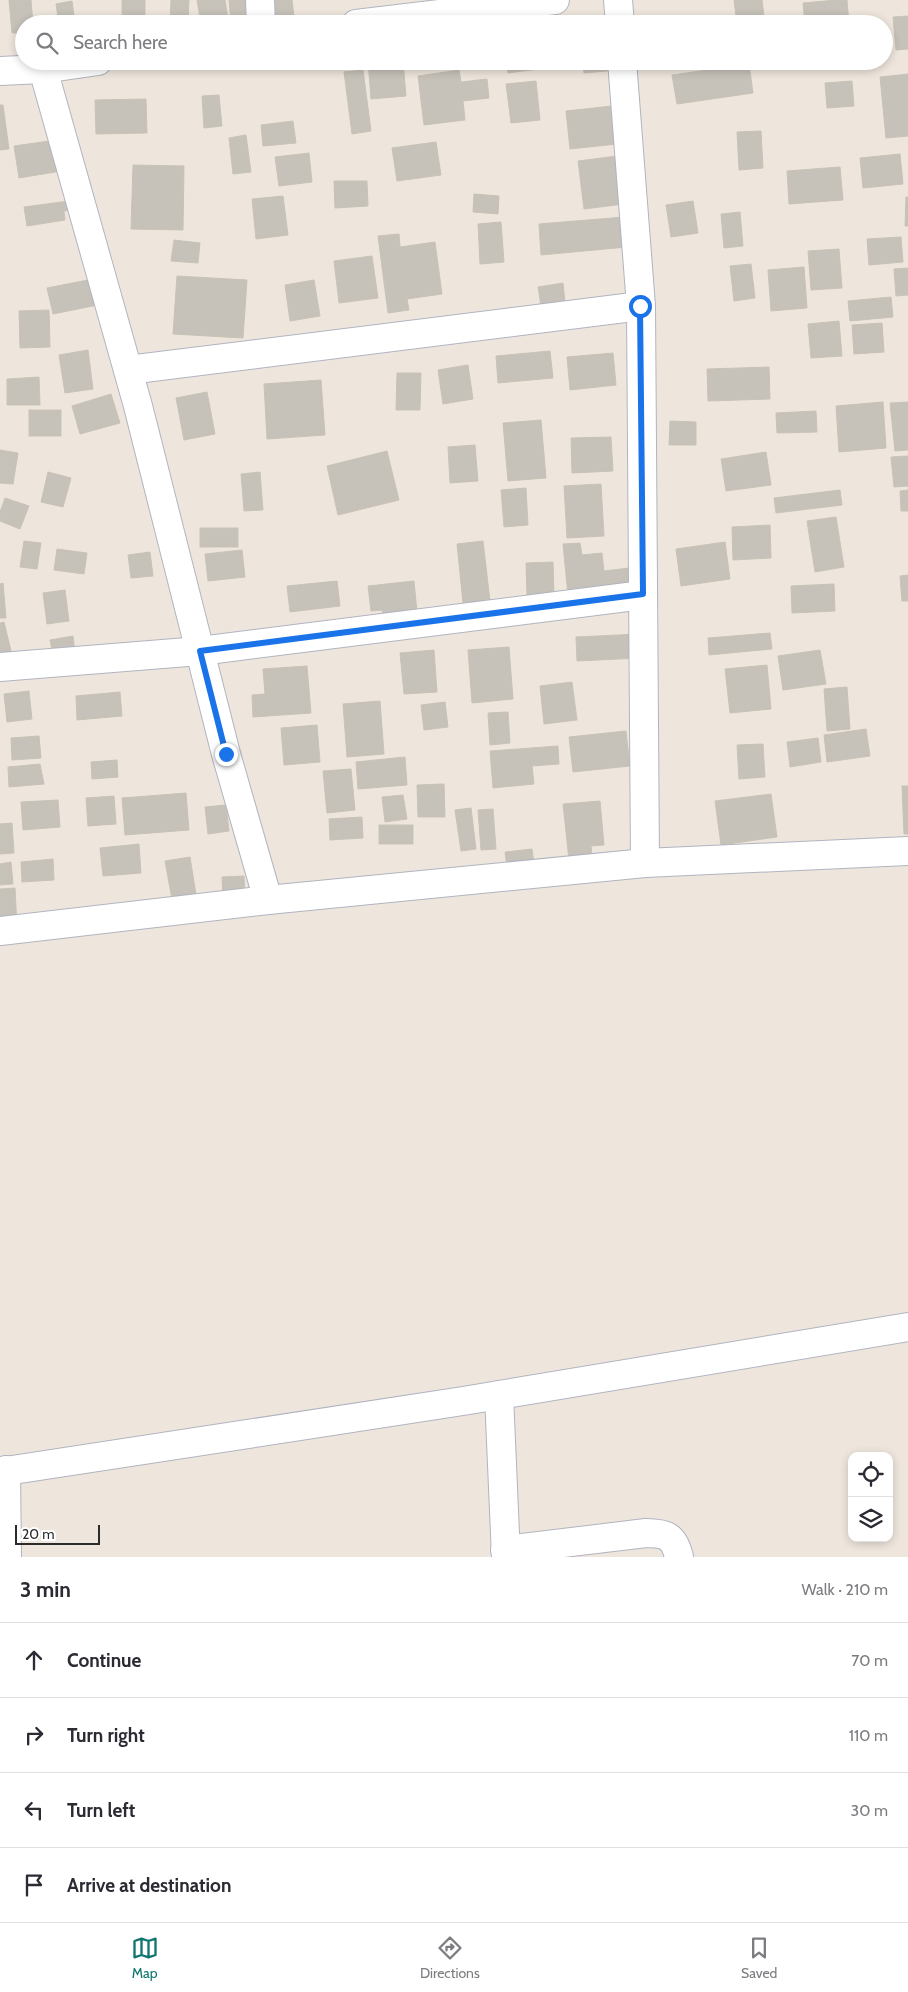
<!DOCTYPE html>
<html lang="en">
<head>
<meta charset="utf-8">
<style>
	:root { --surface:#fff; --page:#f2f2f3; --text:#2b2b33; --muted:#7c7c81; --line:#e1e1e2; --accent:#0f766e }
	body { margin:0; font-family:Cabin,sans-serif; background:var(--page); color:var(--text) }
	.controls { position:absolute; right:15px; bottom:15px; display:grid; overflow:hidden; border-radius:10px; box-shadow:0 2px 8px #0003 }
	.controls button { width:45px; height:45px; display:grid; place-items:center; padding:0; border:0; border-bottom:1px solid var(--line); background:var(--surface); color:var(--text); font:25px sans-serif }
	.scale { position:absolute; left:15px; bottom:12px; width:85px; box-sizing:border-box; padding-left:5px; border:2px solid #2b2b2b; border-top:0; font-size:14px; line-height:18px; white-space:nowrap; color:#2b2b2b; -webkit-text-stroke:4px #fff; paint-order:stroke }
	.stop { position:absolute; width:15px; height:15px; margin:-11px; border:4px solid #1a73e8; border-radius:50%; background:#fff }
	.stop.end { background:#1a73e8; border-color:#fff; box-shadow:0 1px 5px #0008 }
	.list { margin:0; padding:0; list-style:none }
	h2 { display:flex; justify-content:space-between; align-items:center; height:65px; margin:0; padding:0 20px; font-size:21px }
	h2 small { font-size:16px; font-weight:400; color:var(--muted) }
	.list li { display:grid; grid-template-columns:32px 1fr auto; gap:15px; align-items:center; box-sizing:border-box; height:75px; padding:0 20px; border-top:1px solid var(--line) }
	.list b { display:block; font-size:19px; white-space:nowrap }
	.list em { font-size:16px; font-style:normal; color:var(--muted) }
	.icon { flex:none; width:28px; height:28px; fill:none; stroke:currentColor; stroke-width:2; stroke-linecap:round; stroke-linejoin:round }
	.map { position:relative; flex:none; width:908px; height:1557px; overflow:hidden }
	.search { position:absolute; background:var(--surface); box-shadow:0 2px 8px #0003; left:15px; right:15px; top:15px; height:55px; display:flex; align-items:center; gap:12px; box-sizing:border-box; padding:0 18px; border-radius:28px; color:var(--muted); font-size:19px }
	.sheet { height:365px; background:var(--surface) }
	nav { display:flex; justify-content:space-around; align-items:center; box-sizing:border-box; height:70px; border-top:1px solid var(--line); background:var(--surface); font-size:14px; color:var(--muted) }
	nav a { display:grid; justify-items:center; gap:2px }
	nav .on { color:var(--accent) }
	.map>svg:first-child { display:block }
</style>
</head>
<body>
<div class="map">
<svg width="908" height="1557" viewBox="0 0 908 1557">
	<rect width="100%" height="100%" fill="#eee6dd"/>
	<g fill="#c6c1b9" stroke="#c9c3b6">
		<path d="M9,0H31L33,24H24V33H12Z"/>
		<rect x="122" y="0" width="23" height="24"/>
		<path d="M171,0H189L188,24H170Z"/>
		<path d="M197,0H225L229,24H201Z"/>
		<path d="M229,0H253L255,24H231Z"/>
		<path d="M273,0H292L295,24H276Z"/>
		<path d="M734,0H762L765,24H737Z"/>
		<path d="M836,0H847L849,24H805L803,3Z"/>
		<path d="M72,1L75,24H59L56,4Z"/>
		<path d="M908,16V49L896,50L893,17Z"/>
		<path d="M368,61H403L406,96L371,99Z"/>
		<path d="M506,61H545L546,68L508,73Z"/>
		<path d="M583,61H617L618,70L584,73Z"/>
		<path d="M666,61H718L719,63L667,69Z"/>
		<path d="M749,64L753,93L677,104L672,75Z"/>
		<path d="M363,70L371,131L352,134L344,72Z"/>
		<path d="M459,70L461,82L487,79L489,98L463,101L465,120L424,125L418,76Z"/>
		<path d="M908,74V136L886,138L880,77Z"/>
		<path d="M536,81L540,120L511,123L506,84Z"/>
		<path d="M852,81L854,106L827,108L825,83Z"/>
		<path d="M219,95L222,126L204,128L202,96Z"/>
		<path d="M146,99L147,133L96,134L95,100Z"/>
		<path d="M0,105H3L9,149L0,150Z"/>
		<path d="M621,105L626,143L570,149L566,111Z"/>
		<path d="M293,121L296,143L263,146L261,125Z"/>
		<path d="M761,131L763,168L739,170L737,132Z"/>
		<path d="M246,135L251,172L233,174L229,138Z"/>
		<path d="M56,140L61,171L19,178L14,146Z"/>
		<path d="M436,142L441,175L397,181L392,148Z"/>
		<path d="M309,153L312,182L279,186L275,157Z"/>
		<path d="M900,154L903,184L863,188L860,158Z"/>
		<path d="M617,156L624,204L584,209L578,161Z"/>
		<path d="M133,165L184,166L183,230L131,229Z"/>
		<path d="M840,167L843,200L789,204L787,171Z"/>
		<path d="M334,181H367L368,206L335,208Z"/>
		<path d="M474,194L499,196L498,214L473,212Z"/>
		<path d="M283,196L288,235L256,239L252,199Z"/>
		<path d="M906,197H908V226H905Z"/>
		<path d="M69,201L70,210L64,211L65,220L27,226L24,207Z"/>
		<path d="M693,201L698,233L671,237L666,205Z"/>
		<path d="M740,212L743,246L724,248L721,214Z"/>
		<path d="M624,217L627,247L541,255L539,224Z"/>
		<path d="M501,222L504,262L480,264L478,224Z"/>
		<path d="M399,234L400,247L435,242L442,294L407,299L409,310L388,313L378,236Z"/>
		<path d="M901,237L903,262L869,265L867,239Z"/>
		<path d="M174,240L200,243L198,263L171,261Z"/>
		<path d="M839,249L842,288L811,290L808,251Z"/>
		<path d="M372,256L378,298L339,303L334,261Z"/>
		<path d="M751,264L755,298L734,301L730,266Z"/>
		<path d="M804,267L807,308L771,311L768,270Z"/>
		<path d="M908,268V295L896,296L894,269Z"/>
		<path d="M177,276L247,280L243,338L173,334Z"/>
		<path d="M93,279L98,305L53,314L47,288Z"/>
		<path d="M314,280L320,316L290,321L285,285Z"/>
		<path d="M563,283L565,303L541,306L538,287Z"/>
		<path d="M891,297L893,317L850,321L848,301Z"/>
		<path d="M49,310L50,347L20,348L19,311Z"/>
		<path d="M839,321L842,356L811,358L808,324Z"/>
		<path d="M882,323L884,352L854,354L852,325Z"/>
		<path d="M88,350L93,389L65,393L59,355Z"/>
		<path d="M550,351L553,378L498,383L496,356Z"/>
		<path d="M613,353L616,385L570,390L567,357Z"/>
		<path d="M468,365L473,399L443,404L438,370Z"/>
		<path d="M769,367L770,399L708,401L707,369Z"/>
		<path d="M397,373H421L420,410H396Z"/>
		<path d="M39,377L40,405H7V379Z"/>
		<path d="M321,380L325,435L267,439L264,384Z"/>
		<path d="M207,392L215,434L184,440L176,398Z"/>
		<path d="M111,394L120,423L80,434L72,406Z"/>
		<path d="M883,402L886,448L839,452L836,406Z"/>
		<path d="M908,402V450L895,451L890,403Z"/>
		<rect x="29" y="410" width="32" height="26"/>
		<path d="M816,411L817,432L777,433L776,413Z"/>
		<path d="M541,420L546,478L508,481L503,423Z"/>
		<path d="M670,421L696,422V445H669Z"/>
		<path d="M611,437L613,471L572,473L571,438Z"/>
		<path d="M475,445L478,481L450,483L448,447Z"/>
		<path d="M0,450L18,453L13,484L0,483Z"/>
		<path d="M387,451L399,500L338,515L327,466Z"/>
		<path d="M766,452L771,485L726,491L721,459Z"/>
		<path d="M908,456V486L894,487L891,457Z"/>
		<path d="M48,472L71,478L63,507L41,502Z"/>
		<path d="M260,472L263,510L244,511L241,474Z"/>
		<path d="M601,484L604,536L567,538L564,486Z"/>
		<path d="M526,488L528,525L504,527L501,490Z"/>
		<path d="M840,490L842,505L776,513L774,498Z"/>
		<path d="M908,490V511H901L900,491Z"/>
		<path d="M5,498L29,506L20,529L0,521V512Z"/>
		<path d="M836,517L844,567L815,572L807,521Z"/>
		<path d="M770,525L771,558L733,560L732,527Z"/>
		<rect x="200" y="528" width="38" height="19"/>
		<path d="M24,541L41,543L37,569L20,567Z"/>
		<path d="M483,541L490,601L463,603L457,544Z"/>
		<path d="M725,542L730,579L681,586L676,549Z"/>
		<path d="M580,543L582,555L602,553L604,571L629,568L631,588L568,595L563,544Z"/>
		<path d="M57,549L87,553L84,574L54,570Z"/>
		<path d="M242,550L245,577L208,581L205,554Z"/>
		<path d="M150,552L153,576L131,578L128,555Z"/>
		<path d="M553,562L554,596H527L526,563Z"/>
		<path d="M908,575V601H902L900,576Z"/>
		<path d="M337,581L340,606L290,612L287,586Z"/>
		<path d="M414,581L417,612L383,616L382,610L371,611L368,586Z"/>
		<path d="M3,583L6,618H0V584Z"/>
		<path d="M834,584L835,611L792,613L791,586Z"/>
		<path d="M65,590L69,621L47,624L43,593Z"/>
		<path d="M4,622L13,659L0,662V623Z"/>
		<path d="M770,633L772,649L709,655L708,638Z"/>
		<path d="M639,634L640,658L577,661L576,637Z"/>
		<path d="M73,636L75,652L53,656L50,640Z"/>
		<path d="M509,647L513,699L472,703L468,650Z"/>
		<path d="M434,650L437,692L404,694L400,653Z"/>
		<path d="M820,650L826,684L783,690L778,656Z"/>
		<path d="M767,665L771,709L730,713L725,669Z"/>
		<path d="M307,666L311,713L253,717L252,695L265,694L263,669Z"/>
		<path d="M572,682L577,720L544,724L540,686Z"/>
		<path d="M847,687L850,729L827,731L824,689Z"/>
		<path d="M29,691L32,719L7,722L4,694Z"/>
		<path d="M120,692L122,716L77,720L76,696Z"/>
		<path d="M380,701L384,754L347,757L343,704Z"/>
		<path d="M445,702L448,727L424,730L421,705Z"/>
		<path d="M508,712L510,743L490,745L488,713Z"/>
		<path d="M317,725L320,762L284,765L281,728Z"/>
		<path d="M866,729L870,756L827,762L824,735Z"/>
		<path d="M626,731L630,766L573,772L569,737Z"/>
		<path d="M39,736L41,758L12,760L11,738Z"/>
		<path d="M818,738L821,762L790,767L787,742Z"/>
		<path d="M763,744L765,777L739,779L737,745Z"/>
		<path d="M558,746L559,764L532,766L534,784L493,788L490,751Z"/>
		<path d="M405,757L407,785L358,789L356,762Z"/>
		<path d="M117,760L118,777L92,779L91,762Z"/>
		<path d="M40,764L44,784L9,787L8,767Z"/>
		<path d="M351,769L355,810L327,813L323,771Z"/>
		<path d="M444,784L445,817H418L417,785Z"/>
		<path d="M902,786H908V834H904Z"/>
		<path d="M186,793L189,830L125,835L122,798Z"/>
		<path d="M771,794L777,837L721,845L715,801Z"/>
		<path d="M403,795L407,819L385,822L382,797Z"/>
		<path d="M114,796L116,824L88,826L86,798Z"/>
		<path d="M58,800L60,827L23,830L21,802Z"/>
		<path d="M600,801L604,845L591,846L592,857L569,860L563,804Z"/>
		<path d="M226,805L229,831L208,834L205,807Z"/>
		<path d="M471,808L476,849L461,851L455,810Z"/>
		<path d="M493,809L496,849L481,850L478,810Z"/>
		<path d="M362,817L363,838L330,840L329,819Z"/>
		<path d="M12,823L14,853L0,854V824Z"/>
		<rect x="379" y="825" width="34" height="19"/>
		<path d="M139,844L141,873L103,876L100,848Z"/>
		<path d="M532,849L535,872L508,875L505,852Z"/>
		<path d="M190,857L197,901L173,905L165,861Z"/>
		<path d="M53,859L54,880L22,882L21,862Z"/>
		<path d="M11,862L13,884L0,885V864Z"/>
		<path d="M244,876L245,897L223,899L222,877Z"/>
		<path d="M15,888L17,927L0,928V889Z"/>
	</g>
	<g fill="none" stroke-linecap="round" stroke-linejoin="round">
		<defs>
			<g id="minor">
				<path d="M260,0L261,24"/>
				<path d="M618,0L620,24"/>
				<path d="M356,24L555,0"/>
				<path d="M98,61L43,69L138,406L226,754L268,900L645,863L908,851"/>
				<path d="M0,71L43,69"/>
				<path d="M641,306L645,863"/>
				<path d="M128,370L641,306L622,61"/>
				<path d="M0,667L200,651L643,595"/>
				<path d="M0,931L268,900"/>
				<path d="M499,1395L506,1557"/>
				<path d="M6,1470L7,1557"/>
				<path d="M0,1472L463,1401L908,1327"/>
				<path d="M505,1550L646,1533C666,1533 674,1536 679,1557"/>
			</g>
		</defs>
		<use href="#minor" stroke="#b1b4c0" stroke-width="30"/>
		<use href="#minor" stroke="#fff" stroke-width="28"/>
	</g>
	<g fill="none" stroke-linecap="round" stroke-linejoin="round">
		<path stroke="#1a73e8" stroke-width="6" d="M226,754L200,651L643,594L640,306"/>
	</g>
</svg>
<div class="controls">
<button><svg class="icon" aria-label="locate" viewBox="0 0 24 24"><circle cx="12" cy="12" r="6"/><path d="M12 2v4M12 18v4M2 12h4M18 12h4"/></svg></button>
<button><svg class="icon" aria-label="layers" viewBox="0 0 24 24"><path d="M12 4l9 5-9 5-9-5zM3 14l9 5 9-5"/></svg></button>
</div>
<div class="scale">20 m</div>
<div class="stop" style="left:640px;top:306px"></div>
<div class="stop end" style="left:226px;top:754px"></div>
<div class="search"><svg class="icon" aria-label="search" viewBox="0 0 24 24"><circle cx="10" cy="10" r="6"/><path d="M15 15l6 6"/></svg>Search here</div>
</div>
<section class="sheet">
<h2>3 min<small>Walk · 210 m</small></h2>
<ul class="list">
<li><svg class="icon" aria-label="ahead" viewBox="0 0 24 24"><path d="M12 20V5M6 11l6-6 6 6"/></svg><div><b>Continue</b></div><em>70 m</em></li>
<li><svg class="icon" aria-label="right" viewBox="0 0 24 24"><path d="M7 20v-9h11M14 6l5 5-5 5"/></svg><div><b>Turn right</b></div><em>110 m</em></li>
<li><svg class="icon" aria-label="left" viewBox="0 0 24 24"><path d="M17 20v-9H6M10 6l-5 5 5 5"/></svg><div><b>Turn left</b></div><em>30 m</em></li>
<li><svg class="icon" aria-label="arrive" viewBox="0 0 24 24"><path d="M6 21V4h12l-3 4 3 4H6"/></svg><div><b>Arrive at destination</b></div></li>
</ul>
</section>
<nav>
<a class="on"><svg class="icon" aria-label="map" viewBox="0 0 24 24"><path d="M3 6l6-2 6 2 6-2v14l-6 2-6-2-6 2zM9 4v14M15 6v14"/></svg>Map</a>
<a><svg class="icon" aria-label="directions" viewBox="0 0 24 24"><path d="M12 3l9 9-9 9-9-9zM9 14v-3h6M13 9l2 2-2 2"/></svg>Directions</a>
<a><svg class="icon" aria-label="saved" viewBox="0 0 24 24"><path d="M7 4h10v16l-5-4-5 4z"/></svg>Saved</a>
</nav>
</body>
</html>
